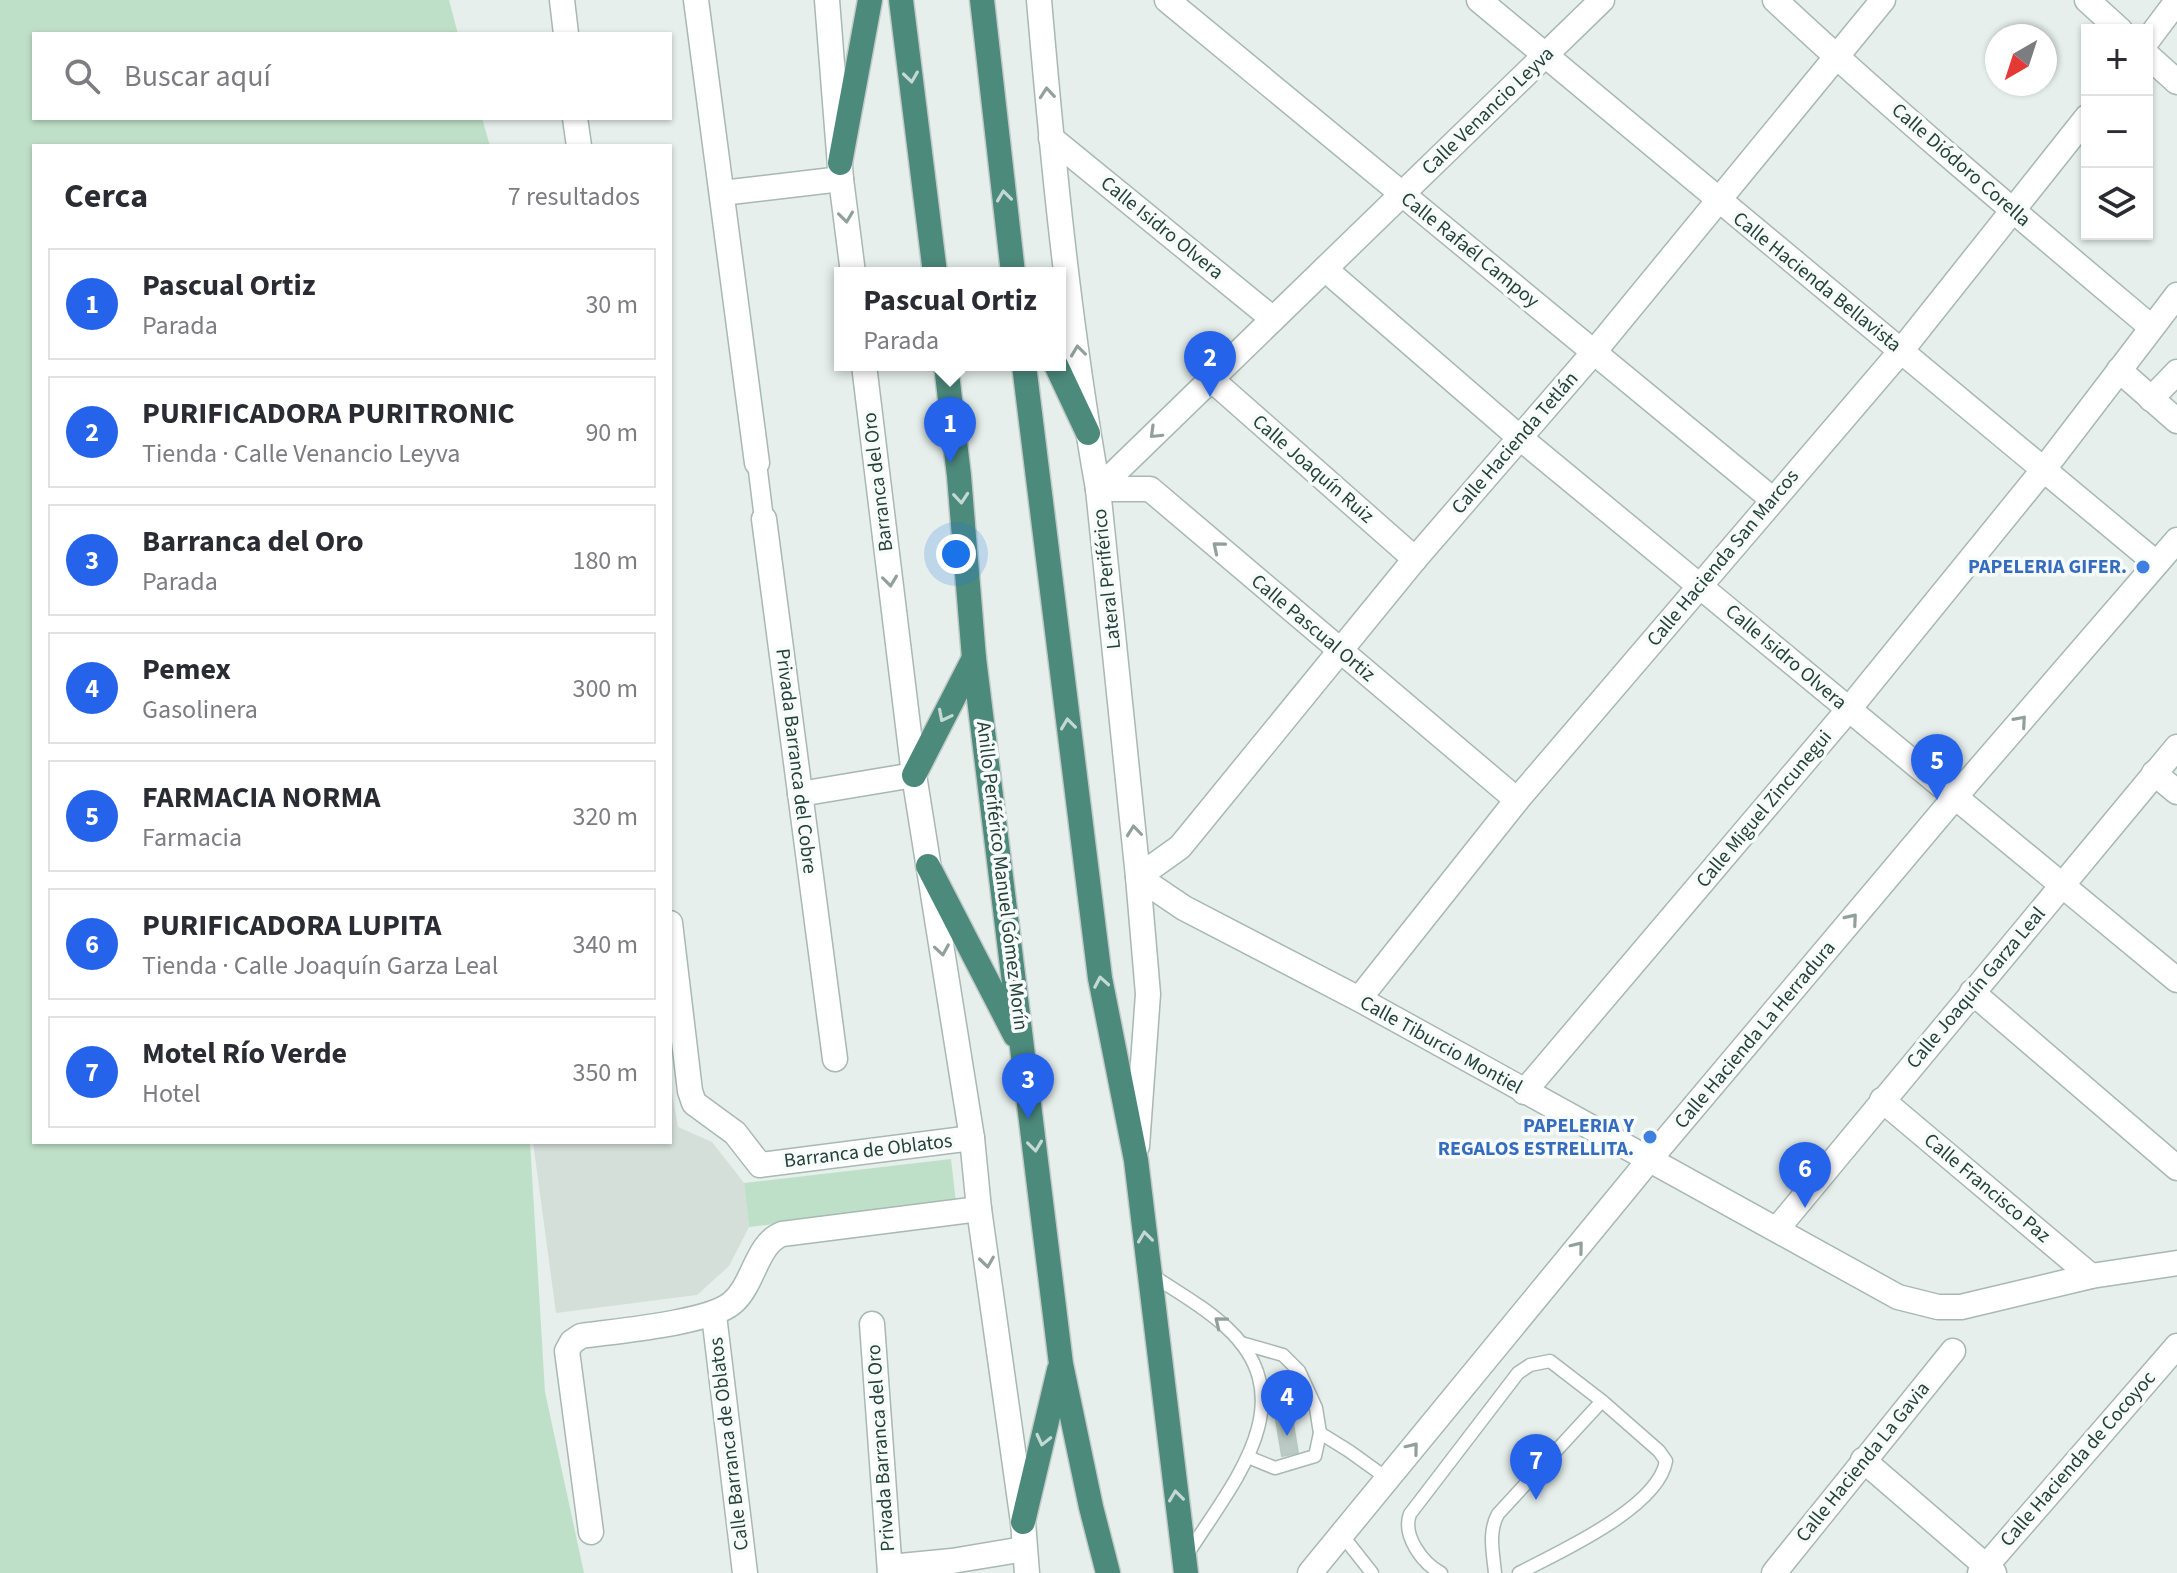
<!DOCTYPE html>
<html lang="es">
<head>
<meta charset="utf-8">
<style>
	:root { --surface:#fff; --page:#f2f2f3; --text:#2b2b33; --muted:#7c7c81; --line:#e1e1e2; --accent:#2563eb }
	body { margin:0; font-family:"Source Sans 3",sans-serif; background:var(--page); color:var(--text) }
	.controls { position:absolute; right:24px; top:24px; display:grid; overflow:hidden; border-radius:0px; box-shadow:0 2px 6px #0004 }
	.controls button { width:72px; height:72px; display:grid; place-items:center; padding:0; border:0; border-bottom:2px solid var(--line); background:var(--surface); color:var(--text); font:40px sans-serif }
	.compass { position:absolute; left:1985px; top:24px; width:72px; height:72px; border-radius:50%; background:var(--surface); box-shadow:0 2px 6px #0004; rotate:219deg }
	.you { position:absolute; left:956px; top:554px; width:28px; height:28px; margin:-20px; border:6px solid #fff; border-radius:50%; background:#1a73e8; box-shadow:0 0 0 12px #1a73e833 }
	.badge { display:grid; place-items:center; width:52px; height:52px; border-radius:50%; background:var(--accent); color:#fff; font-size:26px; font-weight:700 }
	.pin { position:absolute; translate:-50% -66px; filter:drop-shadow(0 2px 4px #0008) }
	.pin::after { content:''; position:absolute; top:42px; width:28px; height:24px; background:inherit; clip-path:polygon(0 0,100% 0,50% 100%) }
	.popup { position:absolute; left:834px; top:267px; width:232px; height:104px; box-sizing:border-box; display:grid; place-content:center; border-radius:0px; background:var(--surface); filter:drop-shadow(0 2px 6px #0005); font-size:26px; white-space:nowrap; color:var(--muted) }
	.popup b { font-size:30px; color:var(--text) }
	.popup::after { content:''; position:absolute; left:50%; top:100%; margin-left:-16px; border:16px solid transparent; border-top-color:var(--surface) }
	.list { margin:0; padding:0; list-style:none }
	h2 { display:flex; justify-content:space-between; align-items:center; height:104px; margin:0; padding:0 32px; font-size:34px }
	h2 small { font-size:26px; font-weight:400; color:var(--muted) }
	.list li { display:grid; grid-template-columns:52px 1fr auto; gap:24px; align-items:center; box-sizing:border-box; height:112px; margin:0 16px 16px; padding:0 16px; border:2px solid var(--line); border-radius:0px }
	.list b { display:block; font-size:30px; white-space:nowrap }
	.list p { margin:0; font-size:26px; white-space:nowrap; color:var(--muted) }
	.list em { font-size:26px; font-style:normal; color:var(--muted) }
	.icon { flex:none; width:44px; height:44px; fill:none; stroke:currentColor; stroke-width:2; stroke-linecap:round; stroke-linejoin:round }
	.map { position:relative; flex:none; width:2177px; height:1573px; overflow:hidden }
	.search { position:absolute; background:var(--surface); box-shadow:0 2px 6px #0004; left:32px; top:32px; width:640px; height:88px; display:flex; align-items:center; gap:20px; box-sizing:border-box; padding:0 28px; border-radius:0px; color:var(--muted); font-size:30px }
	.panel { position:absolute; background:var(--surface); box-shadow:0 2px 6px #0004; left:32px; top:144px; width:640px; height:1000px; border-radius:0px }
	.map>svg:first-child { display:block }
</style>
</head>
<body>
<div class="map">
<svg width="2177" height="1573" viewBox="0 0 2177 1573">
	<rect width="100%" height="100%" fill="#e6efeb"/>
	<path fill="#d4dfda" d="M670,1082L678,1127L712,1142L744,1183L749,1227L729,1266L697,1295L556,1313L533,1142H670Z"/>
	<g fill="#bfe0c8">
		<path d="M0,0H449L458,34H34V118H482L490,146H34V1142H530L545,1392L584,1573H0Z"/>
		<path d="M951,1159L956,1203L749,1227L744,1183Z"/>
	</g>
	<path fill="#bbcac4" stroke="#b8c9c2" stroke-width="2" d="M1292,1417L1298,1453L1282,1456L1276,1420Z"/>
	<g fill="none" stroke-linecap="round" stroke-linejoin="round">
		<defs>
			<g id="service">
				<path d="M1152,1275C1177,1292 1205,1307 1227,1328C1307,1402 1230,1486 1187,1555"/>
				<path d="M1241,1343L1283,1355L1299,1371L1316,1408L1320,1433L1315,1456L1275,1468L1248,1457"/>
				<path d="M1320,1433L1349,1451L1388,1479"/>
				<path d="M1342,1535L1372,1573"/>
				<path d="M1441,1573C1422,1563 1402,1535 1410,1514L1518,1373L1530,1365L1550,1361L1602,1401L1659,1451L1666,1461C1658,1508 1559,1552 1519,1573"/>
				<path d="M1495,1573C1493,1552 1488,1532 1498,1514L1602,1401"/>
			</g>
			<path id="pedestrian" d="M757,463L764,519"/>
			<g id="minor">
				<path d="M562,0L566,34"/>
				<path d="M696,0L757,463"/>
				<path d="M1167,0L1772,499"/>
				<path d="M1479,0L2156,563"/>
				<path d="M1775,0C1896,113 2024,220 2151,327"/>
				<path d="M1883,0L1594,352L1415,559L1180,847L1138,877L1184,908L1359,999L1898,1297L1938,1307H1961L2091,1276L2177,1263"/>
				<path d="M2087,0L2120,30"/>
				<path d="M2147,41L2177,1"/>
				<path d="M2147,55L2177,82"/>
				<path d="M575,118L579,146"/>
				<path d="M1051,138L1273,319"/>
				<path d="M722,193L841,179"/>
				<path d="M1325,269L1519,437L2177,980"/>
				<path d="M2119,370L2177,421"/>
				<path d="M1211,379L1415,559"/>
				<path d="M2151,399L2177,372"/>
				<path d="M1098,489L1602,0"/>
				<path d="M1098,489H1150L1517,800"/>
				<path d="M764,519L835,1059"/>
				<path d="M2154,773L2177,792"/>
				<path d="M800,794L914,775"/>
				<path d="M670,923L690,1091L694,1103L735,1133L760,1165L972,1138"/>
				<path d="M1972,992L2177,1168"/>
				<path d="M1359,999L1517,800L1901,351L2087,117"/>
				<path d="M1524,1092L1849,709L2044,469L2177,295"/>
				<path d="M1882,1100L2091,1276"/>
				<path d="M1777,1229L2177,747"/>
				<path d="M714,1315L745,1573"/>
				<path d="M872,1324L890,1573"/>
				<path d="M1863,1460L1994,1573"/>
				<path d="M591,1532L567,1351L572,1342L581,1336C616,1331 709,1323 732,1303C754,1285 756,1244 782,1234L979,1209"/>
				<path d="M890,1567L952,1561L1024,1549"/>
				<path d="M1310,1573L1650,1159L1955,797L2177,540"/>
				<path d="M1774,1573L1953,1351"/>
				<path d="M1980,1573L2177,1346"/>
			</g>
			<g id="tertiary">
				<path d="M827,0L841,179L853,273"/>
				<path d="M1039,0C1053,163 1069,327 1098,489L1138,877L1148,994L1137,1146"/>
				<path d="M864,365L914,775L972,1138L979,1209L1023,1522L1027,1573"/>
			</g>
			<g id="trunk">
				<path d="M901,0L935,273"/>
				<path d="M982,0L1013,273"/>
				<path d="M840,163L870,0"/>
				<path d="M946,365L959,476L974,658L1061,1364L1091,1507L1108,1573"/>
				<path d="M1024,365L1100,978L1136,1160L1186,1573"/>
				<path d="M1056,365L1088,433"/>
				<path d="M914,775L974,658"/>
				<path d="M928,866L1015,1035"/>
				<path d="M1023,1522L1059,1370"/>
			</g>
		</defs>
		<use href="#service" stroke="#a8b8b2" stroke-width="15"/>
		<use href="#pedestrian" stroke="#a8b8b2" stroke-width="21"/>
		<use href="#minor" stroke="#a8b8b2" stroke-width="27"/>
		<use href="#tertiary" stroke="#a8b8b2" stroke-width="27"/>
		<use href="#trunk" stroke="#c2cac8" stroke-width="27"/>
		<use href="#service" stroke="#fff" stroke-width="12"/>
		<use href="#pedestrian" stroke="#fff" stroke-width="18"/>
		<use href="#minor" stroke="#fff" stroke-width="24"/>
		<use href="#tertiary" stroke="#fff" stroke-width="24"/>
		<use href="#trunk" stroke="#4c8a7c" stroke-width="24"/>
	</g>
	<defs><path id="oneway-chevron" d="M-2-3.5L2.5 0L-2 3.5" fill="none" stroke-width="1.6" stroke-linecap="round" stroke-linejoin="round" transform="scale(2)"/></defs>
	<g stroke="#c4d9d4">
		<use href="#oneway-chevron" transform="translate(911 77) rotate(82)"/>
		<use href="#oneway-chevron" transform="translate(1004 196) rotate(-97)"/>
		<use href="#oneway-chevron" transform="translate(961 498) rotate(85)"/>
		<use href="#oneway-chevron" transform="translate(944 716) rotate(117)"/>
		<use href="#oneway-chevron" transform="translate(1068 724) rotate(-97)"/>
		<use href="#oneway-chevron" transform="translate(1101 982) rotate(-100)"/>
		<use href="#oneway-chevron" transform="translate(1035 1146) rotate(83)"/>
		<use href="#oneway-chevron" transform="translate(1145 1237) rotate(-97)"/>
		<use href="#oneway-chevron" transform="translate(1043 1440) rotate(103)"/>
		<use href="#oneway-chevron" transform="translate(1176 1496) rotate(-97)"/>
	</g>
	<g stroke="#92a09c">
		<use href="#oneway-chevron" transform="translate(1047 93) rotate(-95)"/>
		<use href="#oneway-chevron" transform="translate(846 217) rotate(83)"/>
		<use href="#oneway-chevron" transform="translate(1078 351) rotate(-97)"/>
		<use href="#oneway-chevron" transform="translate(1155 433) rotate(136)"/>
		<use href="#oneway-chevron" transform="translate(1218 547) rotate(-140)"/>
		<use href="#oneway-chevron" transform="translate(890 581) rotate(83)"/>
		<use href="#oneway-chevron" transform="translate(2021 721) rotate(-49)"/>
		<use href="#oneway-chevron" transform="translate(1134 831) rotate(-96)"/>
		<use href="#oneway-chevron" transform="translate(1852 919) rotate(-50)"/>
		<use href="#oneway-chevron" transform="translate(942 950) rotate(81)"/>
		<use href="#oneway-chevron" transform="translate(1578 1247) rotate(-51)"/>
		<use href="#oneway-chevron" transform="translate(987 1262) rotate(82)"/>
		<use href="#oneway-chevron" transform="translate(1220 1322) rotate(-141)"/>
		<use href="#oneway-chevron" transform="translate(1413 1448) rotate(-51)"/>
	</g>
	<g fill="#3f7fe0" stroke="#f7fbf9" stroke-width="3">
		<circle cx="2143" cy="567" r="8"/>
		<circle cx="1650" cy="1137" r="8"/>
	</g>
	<g text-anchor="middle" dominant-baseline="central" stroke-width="7" stroke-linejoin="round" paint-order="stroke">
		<g font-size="20" fill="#24423a" stroke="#f7fbf9">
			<text transform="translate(1488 111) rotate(-44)">Calle Venancio Leyva</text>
			<text transform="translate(1961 165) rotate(41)">Calle Diódoro Corella</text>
			<text transform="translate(1162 228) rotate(39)">Calle Isidro Olvera</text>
			<text transform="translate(1470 250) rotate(39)">Calle Rafaél Campoy</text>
			<text transform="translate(1817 282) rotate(39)">Calle Hacienda Bellavista</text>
			<text transform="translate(1515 443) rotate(-49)">Calle Hacienda Tetlán</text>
			<text transform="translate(1313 469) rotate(41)">Calle Joaquín Ruiz</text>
			<text transform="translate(878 482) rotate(-97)">Barranca del Oro</text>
			<text transform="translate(1723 558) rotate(-50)">Calle Hacienda San Marcos</text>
			<text transform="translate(1107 579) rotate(-96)">Lateral Periférico</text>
			<text transform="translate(1313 628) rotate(40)">Calle Pascual Ortiz</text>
			<text transform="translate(1786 657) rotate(40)">Calle Isidro Olvera</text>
			<text transform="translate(796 761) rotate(83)">Privada Barranca del Cobre</text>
			<text transform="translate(1764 809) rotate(-50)">Calle Miguel Zincunegui</text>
			<text transform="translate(1002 876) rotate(83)">Anillo Periférico Manuel Gómez Morín</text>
			<text transform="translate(1976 988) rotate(-50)">Calle Joaquín Garza Leal</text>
			<text transform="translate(1755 1035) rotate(-50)">Calle Hacienda La Herradura</text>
			<text transform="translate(1441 1045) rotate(29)">Calle Tiburcio Montiel</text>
			<text transform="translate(868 1151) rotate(-7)">Barranca de Oblatos</text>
			<text transform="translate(1987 1188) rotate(40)">Calle Francisco Paz</text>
			<text transform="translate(729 1444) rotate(-97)">Calle Barranca de Oblatos</text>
			<text transform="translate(881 1448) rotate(-94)">Privada Barranca del Oro</text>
			<text transform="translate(2078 1459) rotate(-49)">Calle Hacienda de Cocoyoc</text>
			<text transform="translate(1863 1462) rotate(-51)">Calle Hacienda La Gavia</text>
		</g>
		<g font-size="20" font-weight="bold" fill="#366cbe" stroke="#f7fbf9" text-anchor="end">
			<text x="2127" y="567">PAPELERIA GIFER.</text>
			<text x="1634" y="1126">PAPELERIA Y<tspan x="1634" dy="23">REGALOS ESTRELLITA.</tspan></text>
		</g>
	</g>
</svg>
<div class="controls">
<button>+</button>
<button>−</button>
<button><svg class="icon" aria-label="layers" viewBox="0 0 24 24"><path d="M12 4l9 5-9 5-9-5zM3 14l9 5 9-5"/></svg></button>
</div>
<svg class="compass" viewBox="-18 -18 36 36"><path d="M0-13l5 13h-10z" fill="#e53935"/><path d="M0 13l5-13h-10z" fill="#7c7c81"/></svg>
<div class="you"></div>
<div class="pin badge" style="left:950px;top:463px">1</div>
<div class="popup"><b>Pascual Ortiz</b>Parada</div>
<div class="pin badge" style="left:1210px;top:397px">2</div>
<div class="pin badge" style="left:1028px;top:1119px">3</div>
<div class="pin badge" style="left:1287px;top:1436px">4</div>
<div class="pin badge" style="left:1937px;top:800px">5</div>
<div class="pin badge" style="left:1805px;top:1208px">6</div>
<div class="pin badge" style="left:1536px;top:1500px">7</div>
<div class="search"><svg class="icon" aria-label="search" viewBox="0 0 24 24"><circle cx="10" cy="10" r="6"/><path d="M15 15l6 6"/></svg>Buscar aquí</div>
<section class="panel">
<h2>Cerca<small>7 resultados</small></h2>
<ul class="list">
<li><span class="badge">1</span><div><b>Pascual Ortiz</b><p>Parada</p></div><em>30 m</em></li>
<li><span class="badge">2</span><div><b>PURIFICADORA PURITRONIC</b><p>Tienda · Calle Venancio Leyva</p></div><em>90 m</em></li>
<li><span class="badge">3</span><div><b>Barranca del Oro</b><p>Parada</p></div><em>180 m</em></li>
<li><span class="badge">4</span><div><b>Pemex</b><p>Gasolinera</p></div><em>300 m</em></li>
<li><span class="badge">5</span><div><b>FARMACIA NORMA</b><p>Farmacia</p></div><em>320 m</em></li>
<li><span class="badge">6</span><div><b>PURIFICADORA LUPITA</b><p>Tienda · Calle Joaquín Garza Leal</p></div><em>340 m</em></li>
<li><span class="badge">7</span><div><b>Motel Río Verde</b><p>Hotel</p></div><em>350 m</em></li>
</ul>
</section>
</div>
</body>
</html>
